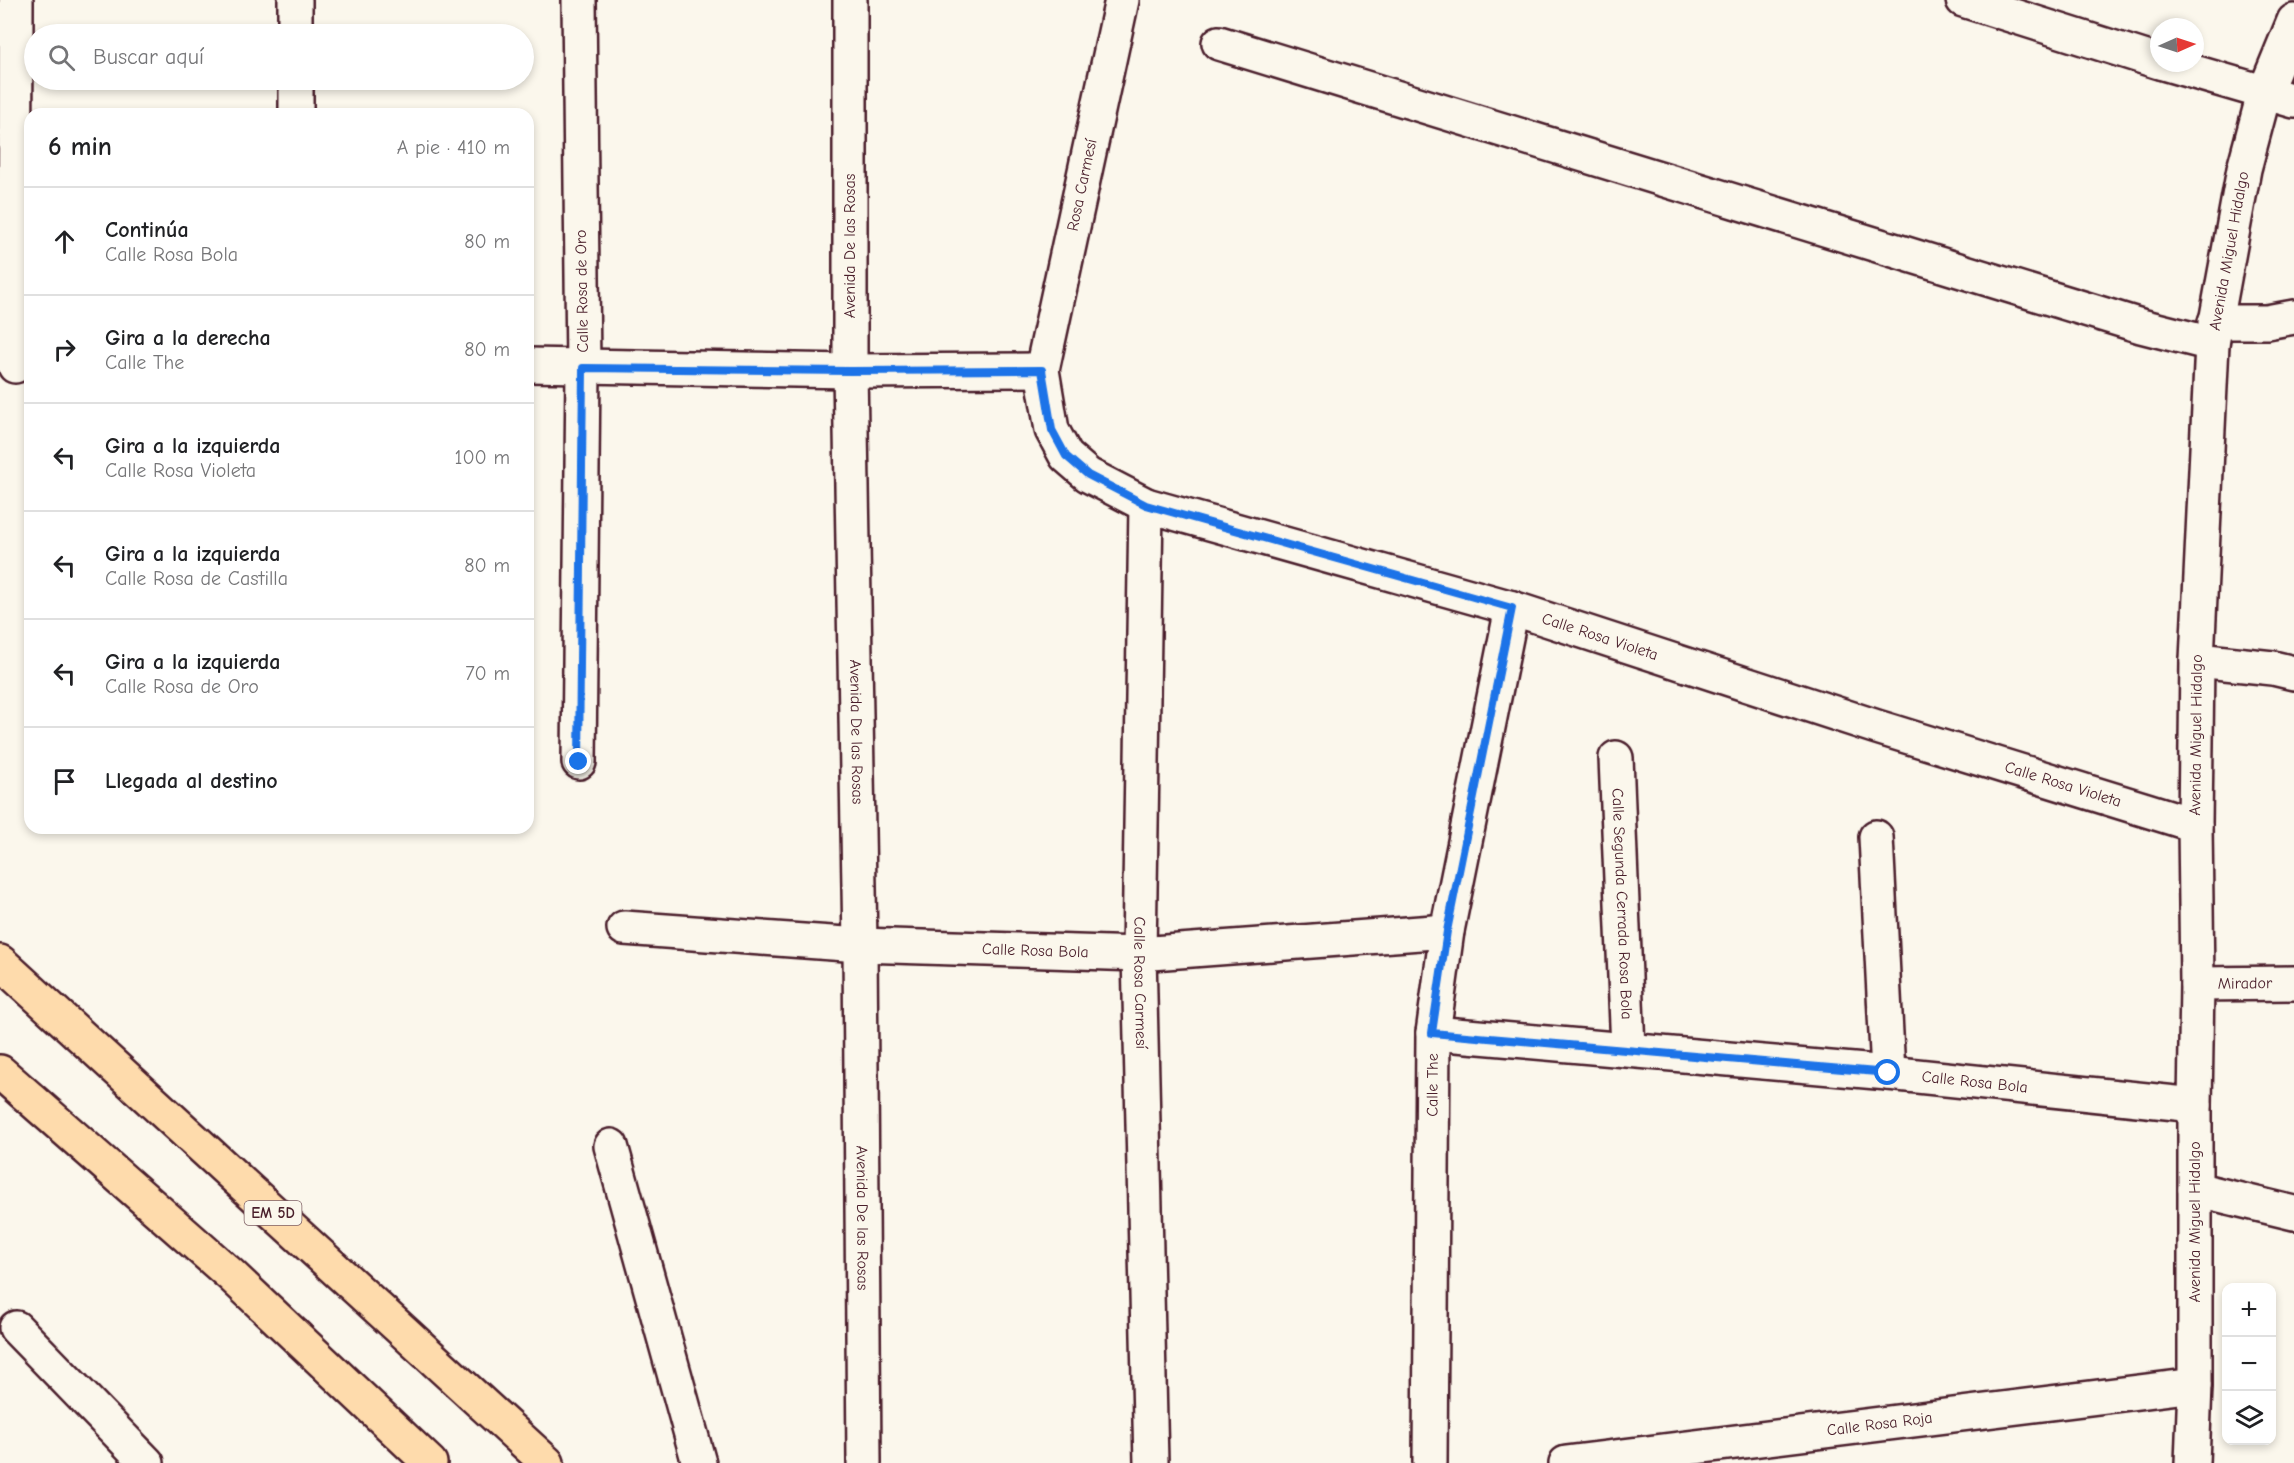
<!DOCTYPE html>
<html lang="es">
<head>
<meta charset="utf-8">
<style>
	:root { --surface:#fff; --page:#f6f6f6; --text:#202124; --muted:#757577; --line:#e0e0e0 }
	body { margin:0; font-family:"Comic Neue",sans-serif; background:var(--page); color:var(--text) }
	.controls { position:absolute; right:18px; bottom:18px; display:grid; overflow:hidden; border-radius:12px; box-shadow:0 3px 9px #0003 }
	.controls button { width:54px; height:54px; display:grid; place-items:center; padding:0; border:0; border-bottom:2px solid var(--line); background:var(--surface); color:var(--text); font:30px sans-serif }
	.compass { position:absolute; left:2150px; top:18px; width:54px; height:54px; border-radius:50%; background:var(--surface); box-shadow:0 3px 9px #0003; rotate:87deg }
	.stop { position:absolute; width:18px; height:18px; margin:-14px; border:4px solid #1a73e8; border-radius:50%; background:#fff }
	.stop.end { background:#1a73e8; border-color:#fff; box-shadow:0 2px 6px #0008 }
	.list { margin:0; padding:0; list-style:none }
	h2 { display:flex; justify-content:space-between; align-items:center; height:78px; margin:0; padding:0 24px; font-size:26px }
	h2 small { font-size:20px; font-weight:400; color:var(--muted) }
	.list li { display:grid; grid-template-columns:39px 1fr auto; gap:18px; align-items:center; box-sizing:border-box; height:108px; padding:0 24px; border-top:2px solid var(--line) }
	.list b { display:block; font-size:22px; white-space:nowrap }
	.list p { margin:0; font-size:20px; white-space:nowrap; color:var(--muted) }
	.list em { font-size:20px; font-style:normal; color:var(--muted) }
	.icon { flex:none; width:33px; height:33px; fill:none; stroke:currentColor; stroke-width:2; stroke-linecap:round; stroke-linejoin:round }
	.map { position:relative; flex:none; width:2294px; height:1463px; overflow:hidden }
	.search { position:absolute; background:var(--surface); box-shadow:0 3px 9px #0003; left:24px; top:24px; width:510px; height:66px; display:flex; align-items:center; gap:15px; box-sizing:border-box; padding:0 21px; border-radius:33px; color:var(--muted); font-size:22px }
	.panel { position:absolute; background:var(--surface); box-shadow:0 3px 9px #0003; left:24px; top:108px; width:510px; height:726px; border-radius:18px }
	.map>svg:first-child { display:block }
</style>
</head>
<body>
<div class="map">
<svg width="2294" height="1463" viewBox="0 0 2294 1463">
	<rect width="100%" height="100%" fill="#fbf7ec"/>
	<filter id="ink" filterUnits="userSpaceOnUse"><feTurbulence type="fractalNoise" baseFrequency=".0167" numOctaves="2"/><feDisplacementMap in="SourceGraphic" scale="12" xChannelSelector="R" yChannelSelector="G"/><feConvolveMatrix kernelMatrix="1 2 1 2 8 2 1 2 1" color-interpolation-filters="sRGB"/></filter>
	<g filter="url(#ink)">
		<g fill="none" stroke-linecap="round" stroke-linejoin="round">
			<defs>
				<g id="minor">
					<path d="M295,0V34"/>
					<path id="s1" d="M850,0V371L860,945L864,1463"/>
					<path id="s2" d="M1122,0L1042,370L1052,430L1066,456L1088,475L1146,505L1512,608L1877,727L2195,825"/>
					<path d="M1963,0L2159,62"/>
					<path d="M1219,43L2141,326L2212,344"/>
					<path d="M2163,63L2294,101"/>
					<path d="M296,80V114"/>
					<path d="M2215,322H2267L2294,317"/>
					<path d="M528,365L850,371L1042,370"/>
					<path d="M15,366L16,0"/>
					<path id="s3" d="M1146,505L1139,954L1151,1463"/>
					<path d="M2197,660L2273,668L2294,673"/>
					<path id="s4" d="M1616,758L1628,1049"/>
					<path d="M579,762L583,368L579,0"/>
					<path d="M1876,837L1888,1073"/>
					<path id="s5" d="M624,928L860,945L1139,954L1447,931"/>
					<path id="s6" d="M2197,984L2294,983"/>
					<path id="s7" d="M1433,1033L1888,1073L2195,1105"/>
					<path d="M611,1146L699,1463"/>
					<path d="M2195,1189L2294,1213"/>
					<path d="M16,1328L147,1463"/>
					<path id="s8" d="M1430,1463L1433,1033L1447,931L1512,608"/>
					<path id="s9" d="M1566,1463L2195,1385"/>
				</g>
				<g id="secondary">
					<path id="s10" d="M2192,1463L2195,1385V1105L2197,984L2195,825L2197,660L2212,344L2244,169L2264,94L2294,21"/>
				</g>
				<g id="motorway">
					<path d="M0,962L547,1463"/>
					<path d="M0,1072L231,1275L430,1463"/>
				</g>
			</defs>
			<use href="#minor" stroke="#4a1f2b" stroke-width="38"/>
			<use href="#secondary" stroke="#4a1f2b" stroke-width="38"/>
			<use href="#motorway" stroke="#4a1f2b" stroke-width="38"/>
			<use href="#minor" stroke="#fbf7ec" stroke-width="33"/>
			<use href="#secondary" stroke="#fbf7ec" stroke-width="33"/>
			<use href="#motorway" stroke="#fedbac" stroke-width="33"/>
		</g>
	</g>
	<g fill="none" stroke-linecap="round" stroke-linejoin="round" filter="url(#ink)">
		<path stroke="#1a73e8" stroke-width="8" d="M579,762L583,368L850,371L1042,370L1052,430L1066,456L1088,475L1146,505L1512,608L1447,931L1432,1033L1888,1073"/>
	</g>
	<g text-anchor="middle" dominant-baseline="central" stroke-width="4.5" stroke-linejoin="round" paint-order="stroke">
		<rect fill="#fbf7ec" stroke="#7f6065" stroke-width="1.5" x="244.5" y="1201" width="57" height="24" rx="4.5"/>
		<g font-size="15" font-weight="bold" fill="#4a1f2b">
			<text x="273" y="1213">EM 5D</text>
		</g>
		<g font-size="16" fill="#4a1f2b" stroke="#fbf7ec">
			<text transform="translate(1082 185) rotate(-78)">Rosa Carmesí</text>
			<text transform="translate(850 246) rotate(-90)">Avenida De las Rosas</text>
			<text stroke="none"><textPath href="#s10" startOffset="1214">Avenida Miguel Hidalgo</textPath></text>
			<text transform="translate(582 291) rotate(-91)">Calle Rosa de Oro</text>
			<text stroke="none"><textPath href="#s2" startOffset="1036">Calle Rosa Violeta</textPath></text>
			<text stroke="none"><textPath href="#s1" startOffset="732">Avenida De las Rosas</textPath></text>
			<text stroke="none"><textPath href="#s10" startOffset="728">Avenida Miguel Hidalgo</textPath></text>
			<text stroke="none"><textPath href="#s2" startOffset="1522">Calle Rosa Violeta</textPath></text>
			<text stroke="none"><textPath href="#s4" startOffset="146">Calle Segunda Cerrada Rosa Bola</textPath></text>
			<text stroke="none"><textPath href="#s5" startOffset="412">Calle Rosa Bola</textPath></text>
			<text stroke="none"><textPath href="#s6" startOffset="48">Mirador</textPath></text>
			<text stroke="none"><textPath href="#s3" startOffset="478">Calle Rosa Carmesí</textPath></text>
			<text stroke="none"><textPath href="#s7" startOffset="544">Calle Rosa Bola</textPath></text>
			<text stroke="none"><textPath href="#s8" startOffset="378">Calle The</textPath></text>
			<text stroke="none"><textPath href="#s1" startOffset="1218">Avenida De las Rosas</textPath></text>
			<text transform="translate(2195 1222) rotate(-90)">Avenida Miguel Hidalgo</text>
			<text stroke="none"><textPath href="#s9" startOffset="316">Calle Rosa Roja</textPath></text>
		</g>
	</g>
</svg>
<div class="controls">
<button>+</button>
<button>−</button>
<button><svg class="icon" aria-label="layers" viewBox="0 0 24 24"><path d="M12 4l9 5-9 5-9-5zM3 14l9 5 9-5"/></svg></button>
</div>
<svg class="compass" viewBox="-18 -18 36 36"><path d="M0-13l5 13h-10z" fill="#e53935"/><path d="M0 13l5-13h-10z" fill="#757577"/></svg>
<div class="stop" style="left:1888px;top:1073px"></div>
<div class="stop end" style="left:579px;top:762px"></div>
<div class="search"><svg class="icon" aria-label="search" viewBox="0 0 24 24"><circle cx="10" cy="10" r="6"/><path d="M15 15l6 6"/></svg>Buscar aquí</div>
<section class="panel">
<h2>6 min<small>A pie · 410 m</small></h2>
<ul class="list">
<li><svg class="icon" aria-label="ahead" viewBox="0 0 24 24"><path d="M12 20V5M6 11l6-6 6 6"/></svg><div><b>Continúa</b><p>Calle Rosa Bola</p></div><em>80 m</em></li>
<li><svg class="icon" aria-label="right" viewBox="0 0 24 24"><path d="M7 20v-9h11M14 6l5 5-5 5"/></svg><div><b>Gira a la derecha</b><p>Calle The</p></div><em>80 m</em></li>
<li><svg class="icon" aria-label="left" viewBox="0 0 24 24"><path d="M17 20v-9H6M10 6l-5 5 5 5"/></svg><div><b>Gira a la izquierda</b><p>Calle Rosa Violeta</p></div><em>100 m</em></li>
<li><svg class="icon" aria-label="left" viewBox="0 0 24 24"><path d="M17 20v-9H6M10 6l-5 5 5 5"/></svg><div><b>Gira a la izquierda</b><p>Calle Rosa de Castilla</p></div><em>80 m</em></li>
<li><svg class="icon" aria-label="left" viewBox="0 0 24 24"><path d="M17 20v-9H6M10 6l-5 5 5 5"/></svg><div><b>Gira a la izquierda</b><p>Calle Rosa de Oro</p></div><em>70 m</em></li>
<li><svg class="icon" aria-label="arrive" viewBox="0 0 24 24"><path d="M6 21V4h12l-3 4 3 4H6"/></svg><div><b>Llegada al destino</b></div></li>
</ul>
</section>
</div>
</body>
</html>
